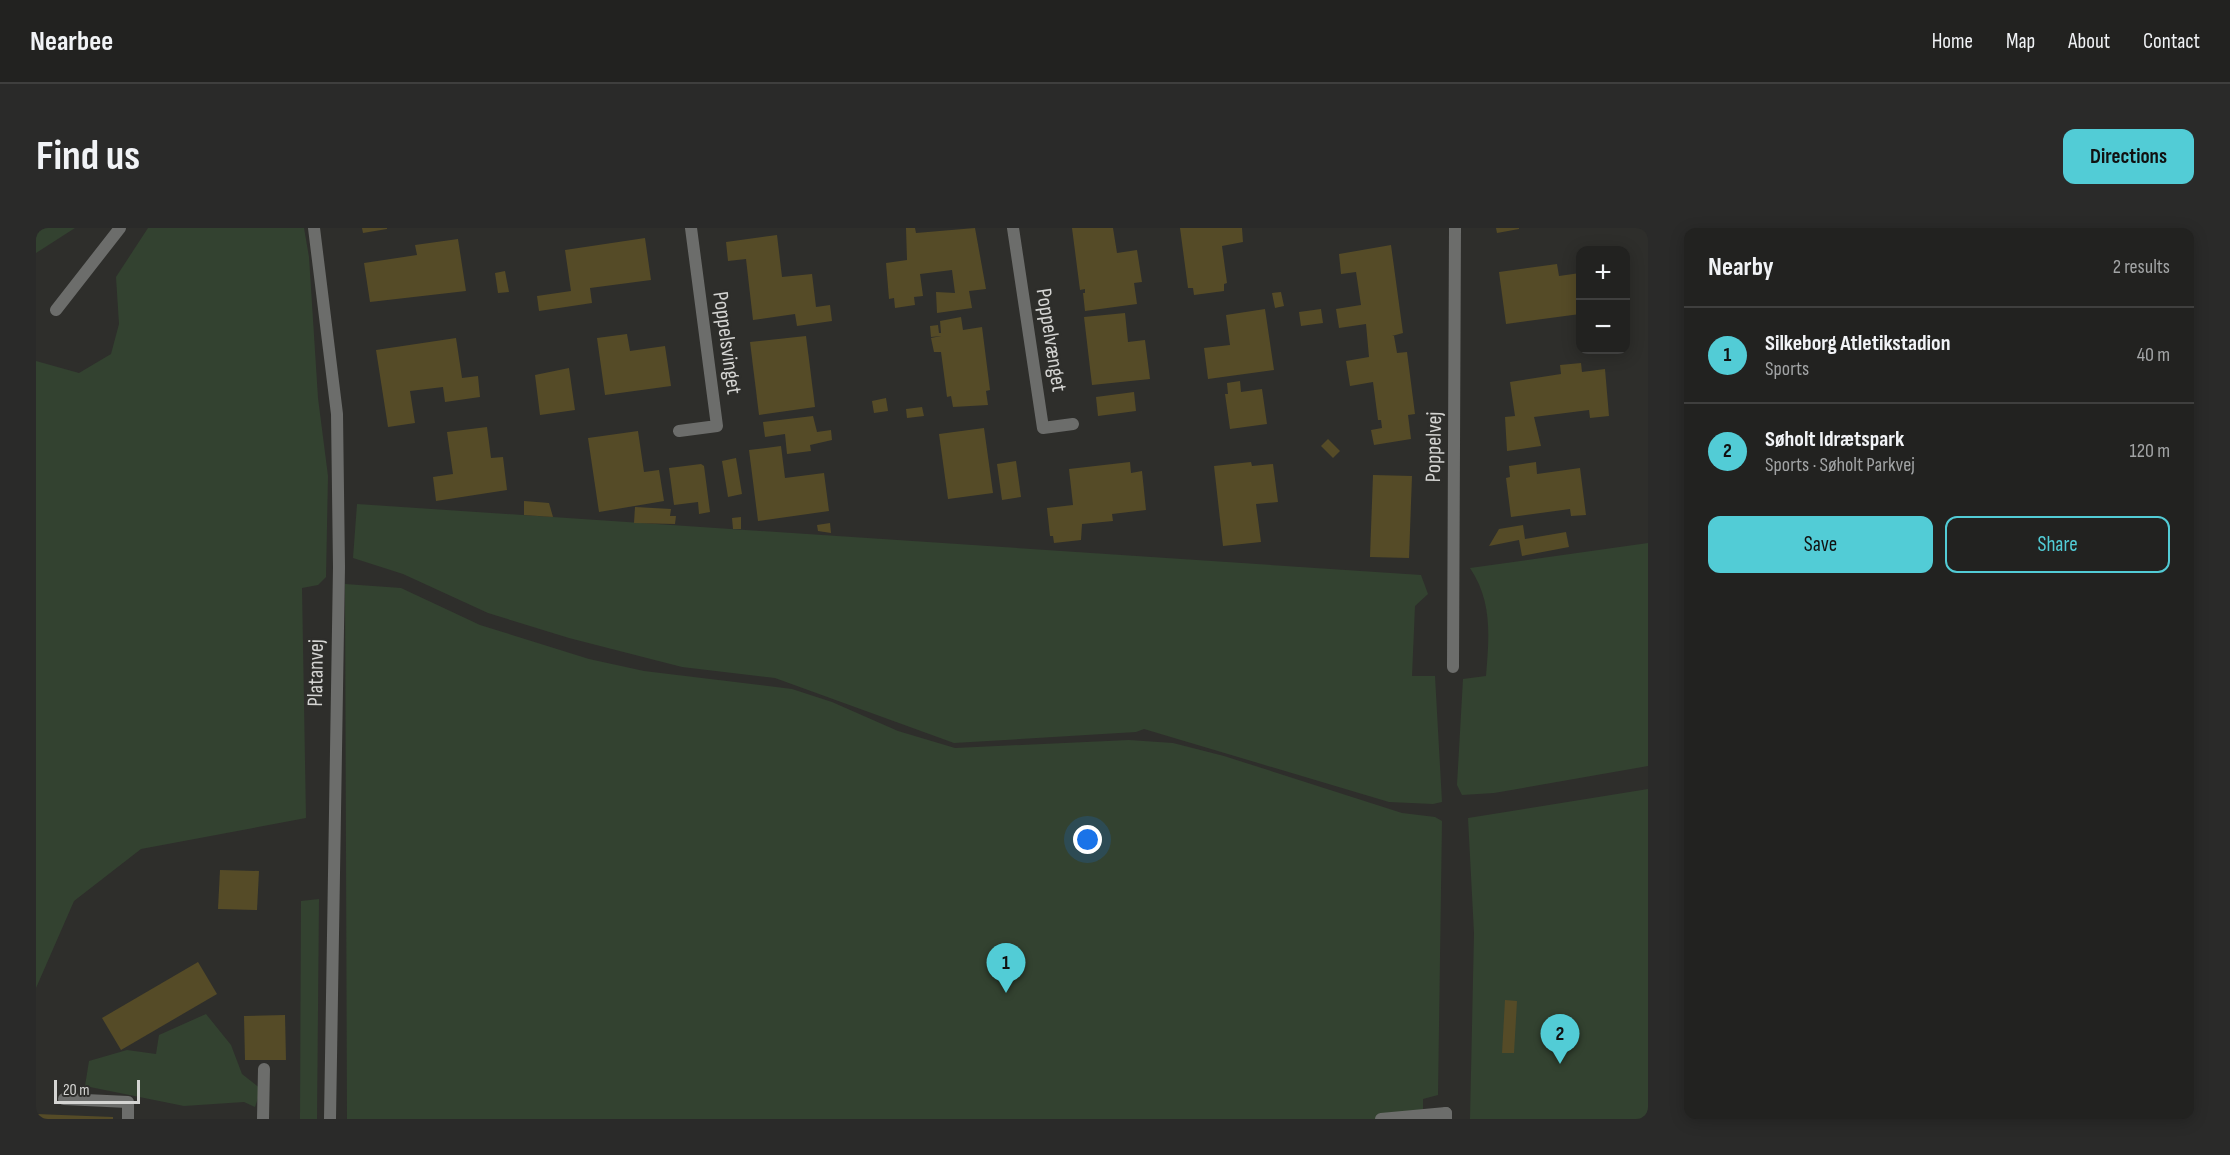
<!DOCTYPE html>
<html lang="en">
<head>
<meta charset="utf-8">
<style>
	:root { --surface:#222220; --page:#2a2a29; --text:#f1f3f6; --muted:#a2a4a5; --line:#3f3f3e; --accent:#52ccd6 }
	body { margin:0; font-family:"Sofia Sans Condensed",sans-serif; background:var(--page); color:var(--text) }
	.controls { position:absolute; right:18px; top:18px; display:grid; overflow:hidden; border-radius:12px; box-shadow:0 3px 15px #0003 }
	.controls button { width:54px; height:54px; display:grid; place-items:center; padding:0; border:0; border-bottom:2px solid var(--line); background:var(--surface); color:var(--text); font:30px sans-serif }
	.scale { position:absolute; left:18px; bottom:15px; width:86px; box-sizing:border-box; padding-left:6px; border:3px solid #d4d4d2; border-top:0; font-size:16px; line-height:21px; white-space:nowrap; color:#d4d4d2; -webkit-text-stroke:4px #2e2e2b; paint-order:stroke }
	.you { position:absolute; left:1052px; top:612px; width:21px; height:21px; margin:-15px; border:4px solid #fff; border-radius:50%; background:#1a73e8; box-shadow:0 0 0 9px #1a73e833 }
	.badge { display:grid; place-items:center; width:39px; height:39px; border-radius:50%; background:var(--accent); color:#111; font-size:20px; font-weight:700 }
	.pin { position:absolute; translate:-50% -50px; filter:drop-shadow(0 2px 3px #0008) }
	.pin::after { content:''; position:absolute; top:32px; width:21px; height:18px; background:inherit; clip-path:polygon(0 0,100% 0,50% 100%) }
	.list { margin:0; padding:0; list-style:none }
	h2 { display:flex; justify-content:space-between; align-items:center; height:78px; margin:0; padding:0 24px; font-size:26px }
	h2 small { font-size:20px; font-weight:400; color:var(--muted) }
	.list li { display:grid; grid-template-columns:39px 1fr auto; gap:18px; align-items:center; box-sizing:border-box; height:96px; padding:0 24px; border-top:2px solid var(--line) }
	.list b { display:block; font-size:22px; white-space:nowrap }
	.list p { margin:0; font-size:20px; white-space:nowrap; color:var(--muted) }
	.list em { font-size:20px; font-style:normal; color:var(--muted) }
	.actions { display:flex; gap:12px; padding:18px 24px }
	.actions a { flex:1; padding:14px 0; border:2px solid var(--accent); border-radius:12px; text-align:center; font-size:21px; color:var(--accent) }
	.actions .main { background:var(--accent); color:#111 }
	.map { position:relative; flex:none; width:1612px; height:891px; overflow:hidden; border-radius:12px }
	header { display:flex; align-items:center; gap:36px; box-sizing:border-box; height:84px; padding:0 30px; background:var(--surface); border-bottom:2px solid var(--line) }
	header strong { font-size:28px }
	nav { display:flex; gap:33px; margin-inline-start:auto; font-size:21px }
	.intro { display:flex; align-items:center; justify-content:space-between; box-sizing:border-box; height:144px; padding:0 36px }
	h1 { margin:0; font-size:42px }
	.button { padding:15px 27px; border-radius:12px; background:var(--accent); color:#111; font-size:21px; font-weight:700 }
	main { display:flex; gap:36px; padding:0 36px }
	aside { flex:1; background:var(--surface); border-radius:12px; box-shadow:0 3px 15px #0003 }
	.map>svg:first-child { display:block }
</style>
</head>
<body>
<header>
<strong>Nearbee</strong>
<nav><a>Home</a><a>Map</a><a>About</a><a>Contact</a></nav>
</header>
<div class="intro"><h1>Find us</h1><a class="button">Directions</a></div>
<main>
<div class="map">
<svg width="1612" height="891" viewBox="0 0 1612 891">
	<rect width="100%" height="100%" fill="#2e2e2b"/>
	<g fill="#334230">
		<path d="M0,0H39L0,25Z"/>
		<path d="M112,0H268L273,29L282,170L292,248L290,349L282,357L266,360L270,590L105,621L38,673L0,760V133L43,145L75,126L83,96L80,49Z"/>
		<path d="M321,276L1385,347L1392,366L1379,378L1376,448H1399L1406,574L1397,576L1353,574L1108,501L1100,504L918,515L739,450L646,439L533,410L452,385L367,346L317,330Z"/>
		<path d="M1612,315V538L1458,565L1426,567L1421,557L1427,451L1450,448C1453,410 1457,374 1434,340Z"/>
		<path d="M309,356L365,360L444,397L553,431L608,443L756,461L796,474L862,503L919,520L1093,512L1137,515L1188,528L1366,585L1399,589L1406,593L1402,867L1387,871V891H311Z"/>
		<path d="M1612,561V891H1434L1438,705L1432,590Z"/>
		<path d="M283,671L281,891H264L265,673Z"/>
		<path d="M170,786L195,817L206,846L225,861L219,879L208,874L148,878L49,858L53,833L91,822L120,826L123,807Z"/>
	</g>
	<g fill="#554b27">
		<path d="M326,0H351V1L327,5Z"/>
		<path d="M870,0H879L880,5L939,0L950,61L933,63L936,80L901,85L900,64L919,65L916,42L884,46L887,68L878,69L879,77L859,80L858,70L853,71L850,35L871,32Z"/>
		<path d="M1036,0H1077L1081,25L1101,22L1106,54L1098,55L1101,76L1049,83L1047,65H1049V61L1044,62Z"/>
		<path d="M1144,0H1206L1207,14L1186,18L1191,55L1188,56V63L1158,67L1157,60H1152Z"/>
		<path d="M1460,0H1483V1L1461,5Z"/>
		<path d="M741,7L746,49L776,46L780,79L794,77L796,93L761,98L759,86L717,92L710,31L692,33L690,14Z"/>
		<path d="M609,10L615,52L554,60L556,75L503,83L501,68L535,63L529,22Z"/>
		<path d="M422,11L430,63L334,74L328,35L381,27L379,17Z"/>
		<path d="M1355,17L1367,105L1356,108H1358L1361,125L1371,124L1379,186L1372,187L1375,211L1338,217L1335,202L1346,200L1345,192H1342L1337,154L1314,158L1310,133L1333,129L1330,96L1303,100L1300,81L1325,77L1320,44L1305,46L1303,26Z"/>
		<path d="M1521,36L1523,48L1544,45V86L1470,96L1463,44Z"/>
		<path d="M469,43L473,64L462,65L459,45Z"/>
		<path d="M1245,64L1248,78L1239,80L1236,65Z"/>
		<path d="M1229,81L1238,142L1172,151L1168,120L1194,117L1190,87Z"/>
		<path d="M1285,81L1287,95L1265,98L1263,84Z"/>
		<path d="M1089,85L1092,114L1109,112L1114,151L1056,157L1048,89Z"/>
		<path d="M925,89L927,102L946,99L954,162L950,163L952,177L917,179L915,168L911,169L905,124H898L895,110L905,108L895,109L894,98L902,97L903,105H905L904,93Z"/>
		<path d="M591,106L594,123L629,118L635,158L569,167L561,110Z"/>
		<path d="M770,108L779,179L723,187L714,114Z"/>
		<path d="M420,110L426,150L442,148L444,169L409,174L407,159L374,163L379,195L352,199L340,122Z"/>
		<path d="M1545,135L1546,144L1569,141L1573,188L1554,190L1553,182L1498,189L1505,218L1471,223L1469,189L1479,188L1474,154L1525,146L1524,137Z"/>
		<path d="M533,140L539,182L504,187L499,147Z"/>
		<path d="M1204,153L1205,164L1226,161L1231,196L1194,201L1189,166H1192L1191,155Z"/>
		<path d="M1098,164L1100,183L1062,188L1060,169Z"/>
		<path d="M850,170L852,183L838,185L836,173Z"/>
		<path d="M886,179L888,188L871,190L870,181Z"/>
		<path d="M777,188L781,204L795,202L796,212L774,217L775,223L751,226L749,206L729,209L727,194Z"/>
		<path d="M451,199L455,230L467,229L471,262L400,273L397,249L417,246L411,204Z"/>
		<path d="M948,200L957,265L912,271L903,206Z"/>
		<path d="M602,203L608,244L623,242L628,273L563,284L552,210Z"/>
		<path d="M1292,211L1304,223L1297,230L1285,218Z"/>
		<path d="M745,218L749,250L788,245L793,283L722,293L713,222Z"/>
		<path d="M700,230L706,266L692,269L686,233Z"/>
		<path d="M980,233L985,269L966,272L961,236Z"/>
		<path d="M1094,234L1095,245L1106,243L1110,282L1076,286L1077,293L1046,296L1045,312L1018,315L1017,308H1014L1011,280L1037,277L1033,241Z"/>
		<path d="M1215,234L1216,238L1237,236L1242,274L1220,276L1225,314L1187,318L1178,238Z"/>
		<path d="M1500,234L1501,246L1544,240L1550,287L1535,288L1534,281L1475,289L1470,250L1474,249L1473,238Z"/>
		<path d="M665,236L668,238L674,284L663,286L662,274L638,277L633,240Z"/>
		<path d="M1337,247L1376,248L1373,330L1334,329Z"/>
		<path d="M488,273L513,275L517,289L488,287Z"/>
		<path d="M599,279L635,281L634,288H640L639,296L598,295Z"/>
		<path d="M705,289V301H697L696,290Z"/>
		<path d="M794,295L795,305L782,303L781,297Z"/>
		<path d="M1487,297L1489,311L1530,304L1533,319L1486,328L1483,312L1453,318L1463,301Z"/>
		<path d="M184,642L223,643L221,682L182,681Z"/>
		<path d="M162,734L181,766L85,822L66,790Z"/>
		<path d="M1469,772L1481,773L1478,825H1466Z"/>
		<path d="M249,787L250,832H209L208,788Z"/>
		<path d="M0,886L77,889V891H0Z"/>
	</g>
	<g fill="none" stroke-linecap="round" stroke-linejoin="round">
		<g stroke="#6c6d6b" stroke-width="12">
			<path d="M20,82L84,0"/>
			<path d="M28,871L92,874V891"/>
			<path d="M227,891L228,841"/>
			<path d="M1345,891L1410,885"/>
		</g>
		<g stroke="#6c6d6b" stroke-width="12">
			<path d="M278,0L301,186L303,339L294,891"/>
			<path d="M977,0L1007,200L1037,196"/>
			<path d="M643,203L681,198L655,0"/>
			<path d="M1417,439L1419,0"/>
			<path d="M1410,885V891"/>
		</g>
	</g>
	<g text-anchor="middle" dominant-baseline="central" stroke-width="5" stroke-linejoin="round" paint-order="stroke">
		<g font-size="22" fill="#d4d4d2" stroke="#2e2e2b">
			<text transform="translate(1015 112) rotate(81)">Poppelvænget</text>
			<text transform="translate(691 115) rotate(82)">Poppelsvinget</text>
			<text transform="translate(1398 219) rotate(-89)">Poppelvej</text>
			<text transform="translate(280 445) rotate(-89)">Platanvej</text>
		</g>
	</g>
</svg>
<div class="controls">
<button>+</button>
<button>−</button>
</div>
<div class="scale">20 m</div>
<div class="you"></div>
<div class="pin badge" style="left:970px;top:765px">1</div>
<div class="pin badge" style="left:1524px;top:836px">2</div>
</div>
<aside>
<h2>Nearby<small>2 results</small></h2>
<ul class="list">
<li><span class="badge">1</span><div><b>Silkeborg Atletikstadion</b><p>Sports</p></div><em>40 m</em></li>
<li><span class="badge">2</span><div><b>Søholt Idrætspark</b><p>Sports · Søholt Parkvej</p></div><em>120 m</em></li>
</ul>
<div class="actions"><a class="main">Save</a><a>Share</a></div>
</aside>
</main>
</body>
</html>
